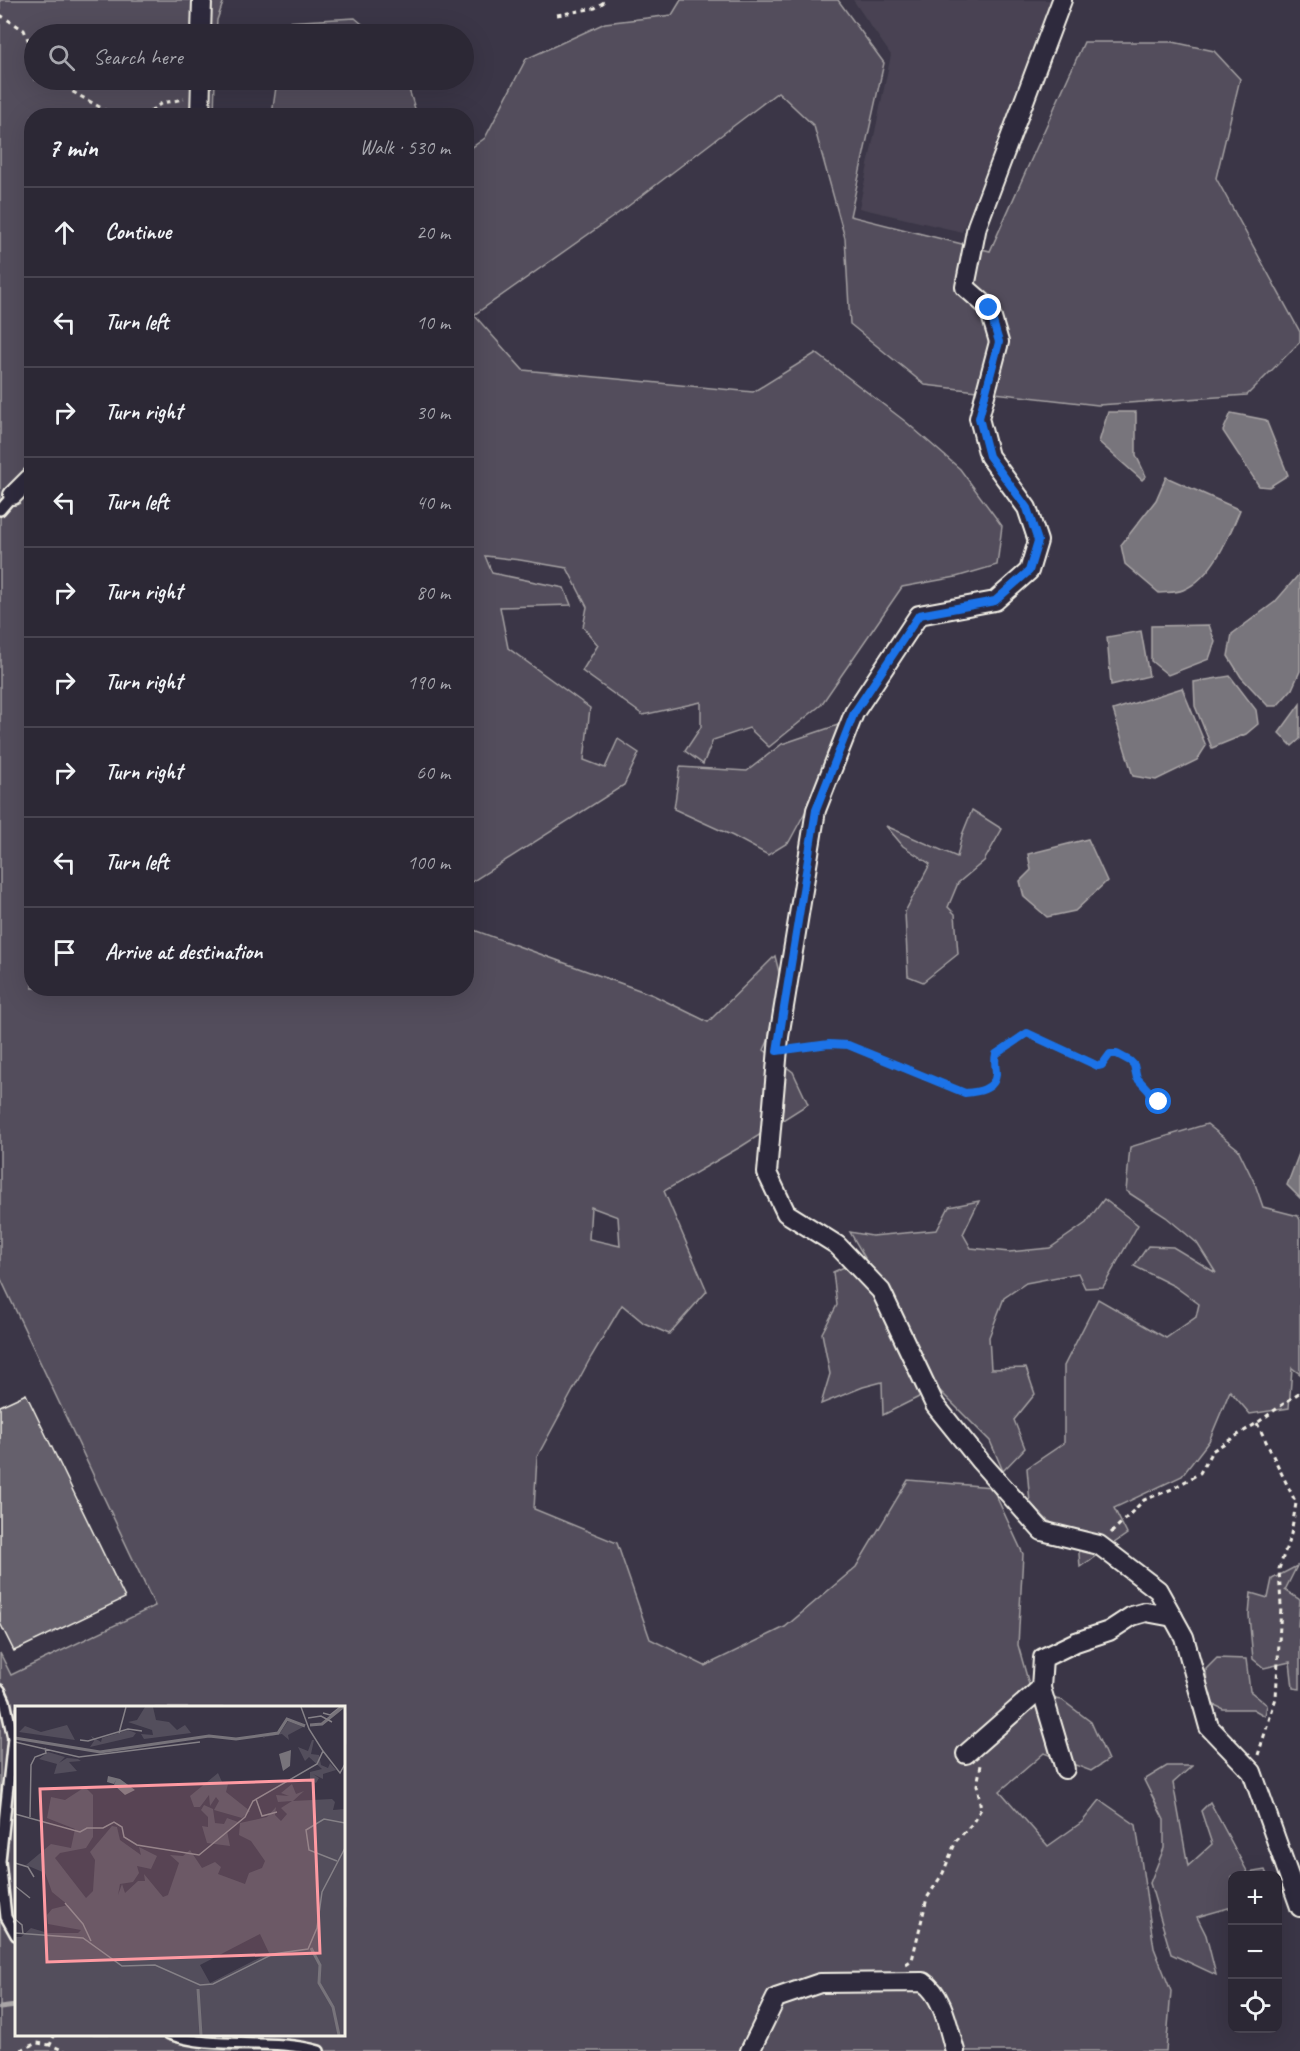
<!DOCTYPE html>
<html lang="en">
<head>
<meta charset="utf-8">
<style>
	:root { --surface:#2c2835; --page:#34303d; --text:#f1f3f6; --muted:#a6a6ad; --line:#484450 }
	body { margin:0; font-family:Caveat,sans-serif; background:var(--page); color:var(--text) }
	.controls { position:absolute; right:18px; bottom:18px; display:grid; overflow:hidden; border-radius:12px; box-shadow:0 6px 24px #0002 }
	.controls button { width:54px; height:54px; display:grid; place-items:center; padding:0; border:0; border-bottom:2px solid var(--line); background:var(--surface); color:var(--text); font:30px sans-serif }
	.stop { position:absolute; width:18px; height:18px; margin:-14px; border:4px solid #1a73e8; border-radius:50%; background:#fff }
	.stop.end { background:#1a73e8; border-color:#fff; box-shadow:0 2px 6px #0008 }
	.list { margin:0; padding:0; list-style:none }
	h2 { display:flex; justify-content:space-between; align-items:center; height:78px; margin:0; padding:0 24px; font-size:26px }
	h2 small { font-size:20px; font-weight:400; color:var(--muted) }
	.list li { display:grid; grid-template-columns:39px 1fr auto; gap:18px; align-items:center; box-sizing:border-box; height:90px; padding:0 24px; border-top:2px solid var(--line) }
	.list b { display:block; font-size:22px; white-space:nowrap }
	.list em { font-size:20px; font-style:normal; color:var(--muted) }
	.icon { flex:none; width:33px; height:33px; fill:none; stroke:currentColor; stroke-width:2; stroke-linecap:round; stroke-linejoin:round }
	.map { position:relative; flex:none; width:1300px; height:2051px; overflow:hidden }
	.search { position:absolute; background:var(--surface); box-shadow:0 6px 24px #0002; left:24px; top:24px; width:450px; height:66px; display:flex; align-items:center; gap:15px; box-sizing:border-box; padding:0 21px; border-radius:33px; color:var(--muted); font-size:22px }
	.panel { position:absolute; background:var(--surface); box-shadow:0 6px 24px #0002; left:24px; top:108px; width:450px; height:888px; border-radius:24px }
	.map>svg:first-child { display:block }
</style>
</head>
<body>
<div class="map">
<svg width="1300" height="2051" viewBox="0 0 1300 2051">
	<rect width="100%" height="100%" fill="#3b3647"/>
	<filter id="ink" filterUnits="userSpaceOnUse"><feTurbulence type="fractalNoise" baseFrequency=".0167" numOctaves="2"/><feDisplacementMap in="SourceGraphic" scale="12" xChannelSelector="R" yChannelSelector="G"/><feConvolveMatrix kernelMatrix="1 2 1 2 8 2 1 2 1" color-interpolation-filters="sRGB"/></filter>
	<g filter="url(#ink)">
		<path fill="#484352" d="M853,0H1053L962,232L859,208L891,55Z"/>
		<g fill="#534e5c" stroke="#a4a0a2" stroke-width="1.5" fill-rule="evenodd">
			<path d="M0,0H224L217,20L216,34H34V80H215L214,115L32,116V988H466L467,911L471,929L653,995L708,1022L775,956L786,1001L764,1050L793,1072L808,1104L742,1146L664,1191L707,1291L669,1334L644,1323L622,1305L591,1357L537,1457L534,1509L617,1543L650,1639L705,1666L785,1627L856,1567L908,1480L992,1487L1023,1554L1018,1645L1032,1695L1062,1700L1091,1722L1108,1760L1091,1771L1044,1753L1000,1791L1048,1846L1082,1822L1100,1800L1136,1825L1154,1948L1171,1991L1166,2051H0V1653L11,1675L155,1606L0,1277ZM591,1207L618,1217L620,1246L589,1239ZM16,1708H344V2034H16Z"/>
			<path d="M681,0H838L884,63L850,216L990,251L1084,42H1173L1214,51L1240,79L1216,178L1300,332V342L1247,395L1098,405L925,385L850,324L845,238L814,126L778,92L627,207L474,315L523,370L753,392L816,353L906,422L960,469L1002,526L997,565L956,577L902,587L821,705L769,747L749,728L713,740L703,764L685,751L701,727V702L643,715L582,671L598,645L583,627L587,607L567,568L520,560L485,556L492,573L564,588L571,605L500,607L508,648L590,708L584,760L605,768L618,739L639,753L624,785L467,885V151L485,138L526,59L605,23L672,15Z"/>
			<path d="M355,18L374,34H283L284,22Z"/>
			<path d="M277,80H406L417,115H272Z"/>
			<path d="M841,724L823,779L789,842L768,855L733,836L674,809L680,767L747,771L782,744Z"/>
			<path d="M972,810L1002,829L984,861L958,883L948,907L955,914L958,954L923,982L908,976L905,912L930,864L903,846L886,826L957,857L962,835Z"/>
			<path d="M1207,1124L1238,1149L1255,1184L1263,1207L1298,1216L1300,1220V1374L1292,1368L1289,1408L1250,1414L1230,1391L1209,1441L1182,1476L1114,1508L1127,1534L1080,1567L1078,1540L1047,1520L1030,1503L1027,1468L1064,1443V1366L1098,1299L1166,1338L1196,1317L1199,1304L1174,1286L1134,1266L1148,1246L1173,1247L1216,1273L1197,1243L1166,1217L1126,1191L1130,1147Z"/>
			<path d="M1104,1199L1138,1225L1103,1287L1085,1288L1078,1273L1026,1283L1004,1298L989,1337L991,1369L1026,1368L1035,1394L1014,1420L1025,1448L1003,1471L990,1441L937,1388L883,1415L882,1382L863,1387L821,1404L830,1374L822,1333L837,1305L833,1272L865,1258L850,1232L872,1236L937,1230L949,1207L979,1201L963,1234L971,1248L1009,1252L1050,1248L1086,1223Z"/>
			<path d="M1297,1566L1285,1590L1300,1600L1298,1626L1300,1627V1689L1293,1688L1290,1662L1264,1668L1253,1659L1249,1615L1251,1593L1268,1598L1272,1579Z"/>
			<path d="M1217,1658L1246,1659L1250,1691L1267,1705L1265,1716L1253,1709H1223L1208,1702L1206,1669Z"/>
			<path d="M1167,1766H1192L1173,1783L1188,1866L1212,1844L1201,1811L1210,1802L1248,1873L1265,1870L1267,1875L1232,1876V1907L1197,1917L1206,1935L1216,1975L1171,1954L1150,1883L1164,1848V1820L1144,1780Z"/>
		</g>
		<g fill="#78747b" stroke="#aaa6a7" stroke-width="1.5">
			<path d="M1108,412H1136V455L1146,476L1142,480L1099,442Z"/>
			<path d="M1231,413L1266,420L1288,475L1269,487L1259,486L1223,431Z"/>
			<path d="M1166,477L1240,510C1229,537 1212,578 1183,590C1176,593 1166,592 1159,593L1125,564L1121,545L1156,500Z"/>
			<path d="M1300,573V671L1292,689L1277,706H1268L1241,677L1228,656L1232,634L1275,602Z"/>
			<path d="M1209,625L1215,642L1209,659L1168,675L1151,661V626Z"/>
			<path d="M1141,631L1149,676L1111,685L1107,637Z"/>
			<path d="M1230,676L1256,710L1258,724L1246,734L1212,748L1195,706L1194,682Z"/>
			<path d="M1182,688L1206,746L1197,760L1156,780L1133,776L1113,710Z"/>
			<path d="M1300,704V739L1292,746L1279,733Z"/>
			<path d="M1088,839L1107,881L1075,911L1047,917L1024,897L1020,881L1031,870L1028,854Z"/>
			<path d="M1300,1151V1198L1287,1185Z"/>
		</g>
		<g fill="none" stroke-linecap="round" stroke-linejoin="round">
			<path stroke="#aaa6a7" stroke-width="5" d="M0,2008L16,2006"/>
		</g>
		<path fill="#65616c" stroke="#f4f1e8" stroke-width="1.5" d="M26,1394L125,1598L14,1651L0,1623V1406Z"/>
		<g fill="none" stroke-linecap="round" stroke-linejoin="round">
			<defs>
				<g id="service">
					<path d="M0,510L13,495"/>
					<path d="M0,1690L5,1701L13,1738L0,1861L6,1917L16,1935"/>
					<path d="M169,2034C216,2051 270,2037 319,2051"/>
				</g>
				<g id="minor">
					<path d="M1062,0L977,226L965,287L989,308L999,342L979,418L989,456L1027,508L1038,541L1029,571L995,601L919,615L854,713L816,810L779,1037L767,1173L786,1213L837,1245L881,1291L935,1405L980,1461L1042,1531L1099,1545L1158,1590L1184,1637L1209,1727L1252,1772L1300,1907"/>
					<path d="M201,34L202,0"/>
					<path d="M200,116L201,80"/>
					<path d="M13,495L32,476"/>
					<path d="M966,1754L1041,1688"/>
					<path d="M1065,1769L1041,1688L1043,1658L1076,1642L1109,1631L1132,1616L1146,1612L1173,1617"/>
					<path d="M750,2051L776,1998L820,1983L923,1982C944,1996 948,2028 955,2051"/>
				</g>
			</defs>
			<use href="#service" stroke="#f4f1e8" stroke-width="14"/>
			<use href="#minor" stroke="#f4f1e8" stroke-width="22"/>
			<g stroke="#f4f1e8" stroke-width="3" stroke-dasharray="4.5 4.5" stroke-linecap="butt">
				<path d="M0,15L24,30L34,54"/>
				<path d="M557,15L595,8L607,0"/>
				<path d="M59,80L73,92L112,114L118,116"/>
				<path d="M143,116L162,103L184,99"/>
				<path d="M794,1049L829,1044L848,1045L965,1093C977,1092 995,1090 996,1074C996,1067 994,1062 996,1054L1027,1033L1098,1066L1102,1065L1110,1054H1117L1130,1061L1134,1065L1137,1078L1159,1102"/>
				<path d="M1257,1423L1296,1503L1291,1534L1279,1569L1281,1606L1276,1698L1258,1755"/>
				<path d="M1111,1533L1144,1500L1172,1489L1200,1473L1212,1451L1257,1423L1300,1392"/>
				<path d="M906,1964L912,1960L927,1898L943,1873L956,1841L972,1824L981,1809L977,1785L981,1765"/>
				<path d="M55,2034L50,2045L65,2051"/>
				<path d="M21,2050L37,2043L50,2045"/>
			</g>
			<use href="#service" stroke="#2f2a3d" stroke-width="9"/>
			<use href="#minor" stroke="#2f2a3d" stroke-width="18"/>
		</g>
	</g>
	<g fill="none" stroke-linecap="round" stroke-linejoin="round" filter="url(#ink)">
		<path stroke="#1a73e8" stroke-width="8" d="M989,308L999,342L979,418L989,456L1027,508L1038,541L1029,571L995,601L919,615L854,713L816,810L777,1051L829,1044L848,1045L965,1093C977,1092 995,1090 996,1074C996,1067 994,1062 996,1054L1027,1033L1098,1066L1102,1065L1110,1054H1117L1130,1061L1134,1065L1137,1078L1159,1102"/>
	</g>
	<g transform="translate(15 1706)">
		<rect width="330" height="330" fill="#3b3647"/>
		<path d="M130,1H138L141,14L154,16L162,24L170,19L176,27L129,33L126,28L138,29L137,24L113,16L122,14ZM273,15L288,21L273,29L274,34L267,28L245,32L265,27ZM52,19L60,34L4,26L10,20L26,26ZM113,24L121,27L118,31L75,41L79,35L76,30L86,36L87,32ZM297,34H299L296,48L304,49L306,59L313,62L315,57L321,64L308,68V73L298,68L304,72L301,77L295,74V66L307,63L294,51L290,55L283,41L293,45ZM33,46L50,51L44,57L52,52L63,53L66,55L54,56L62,65L39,68L42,58L24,53ZM203,67L208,78H213L211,86L235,105L227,112L199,104L204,95L201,91L195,100L194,89L185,101H179L175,90ZM277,78L281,88L289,85L278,95L317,93L320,96L318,104L330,103V329H0V231H6L16,222L33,227H63L66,224L33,218L32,209L37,203L53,199L37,186L30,167L11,159L36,138L56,142L60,123L32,112L36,91L50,94L70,81L78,89V131L71,142L45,147L40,152L71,192L78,185L80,154L75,146L97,120L102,121L105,134L126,149L124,141L142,150L136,163L122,160L124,167L118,176L105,178L103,189L107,178L110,187L123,175H130L129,168L148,191L153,189L164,157L155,149L168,150L175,144L187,162L200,156L206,161L203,168L230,178L234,167L247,162L250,155L236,135L224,129L225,117L252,111L261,101L260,109L266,115L272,108L266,102L277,95L263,96L261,89L274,90L266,87ZM245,228L254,247L195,277L185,259ZM189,99L198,103L200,117L209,118L212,112L223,116L212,125L215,140L192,137L187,120L193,121V111L186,104Z" fill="#534e5c" fill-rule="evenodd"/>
		<path d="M276,44L275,60L268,65L264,48ZM93,70L105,73L120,84L110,89L99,79L101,74L99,78L92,76Z" fill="#78747b"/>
		<path fill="none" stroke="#78747b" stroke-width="3" d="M295,19L307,18L328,1M0,32L85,46L194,30L221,33L263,27L272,13L290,20M296,242L305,259L304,277L318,301L324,329M183,283L186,329"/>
		<path fill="none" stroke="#858187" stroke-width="1.5" d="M308,7L315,9L325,1M293,12L306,10L317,16M104,27L111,1M65,34L73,35L113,23L127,25M0,36L64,51L185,36M308,45L325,67L330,58M241,93L247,110L262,106M0,108L65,126L72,122H88L99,116L107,121L109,131L122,139L184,149L230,111L238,95L302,58L308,45L294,23L286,1M15,111L16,59L20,51L31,47L30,42M322,155L294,144L291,124L309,113L330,117M0,157L13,161L19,171M0,180L15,192M50,197L68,218L76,235M0,213L7,219L8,228M0,227L68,232L107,260L140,259L185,279L198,278L258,248L293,243L302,222L307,186L330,142"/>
		<path fill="#ff9aa2" fill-opacity="0.15" stroke="#ff9aa2" stroke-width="3" d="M298,74L305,247L32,256L25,83Z"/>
		<rect width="330" height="330" fill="none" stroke="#f4f1e8" stroke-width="3"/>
	</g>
</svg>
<div class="controls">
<button>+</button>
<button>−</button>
<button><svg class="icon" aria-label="locate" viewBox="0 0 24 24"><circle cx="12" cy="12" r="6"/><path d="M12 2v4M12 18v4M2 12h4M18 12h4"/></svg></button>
</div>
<div class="stop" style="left:1159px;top:1102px"></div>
<div class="stop end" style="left:989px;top:308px"></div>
<div class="search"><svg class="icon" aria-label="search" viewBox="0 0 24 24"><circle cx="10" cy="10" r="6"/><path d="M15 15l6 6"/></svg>Search here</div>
<section class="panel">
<h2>7 min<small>Walk · 530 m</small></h2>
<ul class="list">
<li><svg class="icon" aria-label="ahead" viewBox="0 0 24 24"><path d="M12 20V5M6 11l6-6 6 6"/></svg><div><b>Continue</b></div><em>20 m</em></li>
<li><svg class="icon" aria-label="left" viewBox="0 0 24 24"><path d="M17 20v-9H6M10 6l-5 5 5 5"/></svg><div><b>Turn left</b></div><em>10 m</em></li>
<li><svg class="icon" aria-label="right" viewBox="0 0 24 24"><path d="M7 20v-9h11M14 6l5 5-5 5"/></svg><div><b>Turn right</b></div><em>30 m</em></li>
<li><svg class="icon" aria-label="left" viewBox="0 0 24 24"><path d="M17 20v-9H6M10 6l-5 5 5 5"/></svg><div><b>Turn left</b></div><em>40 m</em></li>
<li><svg class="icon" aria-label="right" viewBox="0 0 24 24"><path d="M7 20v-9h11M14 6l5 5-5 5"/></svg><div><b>Turn right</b></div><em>80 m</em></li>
<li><svg class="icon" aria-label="right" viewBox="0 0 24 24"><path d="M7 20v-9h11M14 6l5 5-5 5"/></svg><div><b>Turn right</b></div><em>190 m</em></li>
<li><svg class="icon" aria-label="right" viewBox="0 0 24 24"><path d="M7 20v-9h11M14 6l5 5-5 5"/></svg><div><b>Turn right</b></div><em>60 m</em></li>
<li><svg class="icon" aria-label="left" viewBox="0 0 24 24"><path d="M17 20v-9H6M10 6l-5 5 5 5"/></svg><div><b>Turn left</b></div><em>100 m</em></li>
<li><svg class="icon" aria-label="arrive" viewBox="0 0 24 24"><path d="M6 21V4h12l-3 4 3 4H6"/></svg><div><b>Arrive at destination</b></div></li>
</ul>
</section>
</div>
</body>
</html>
